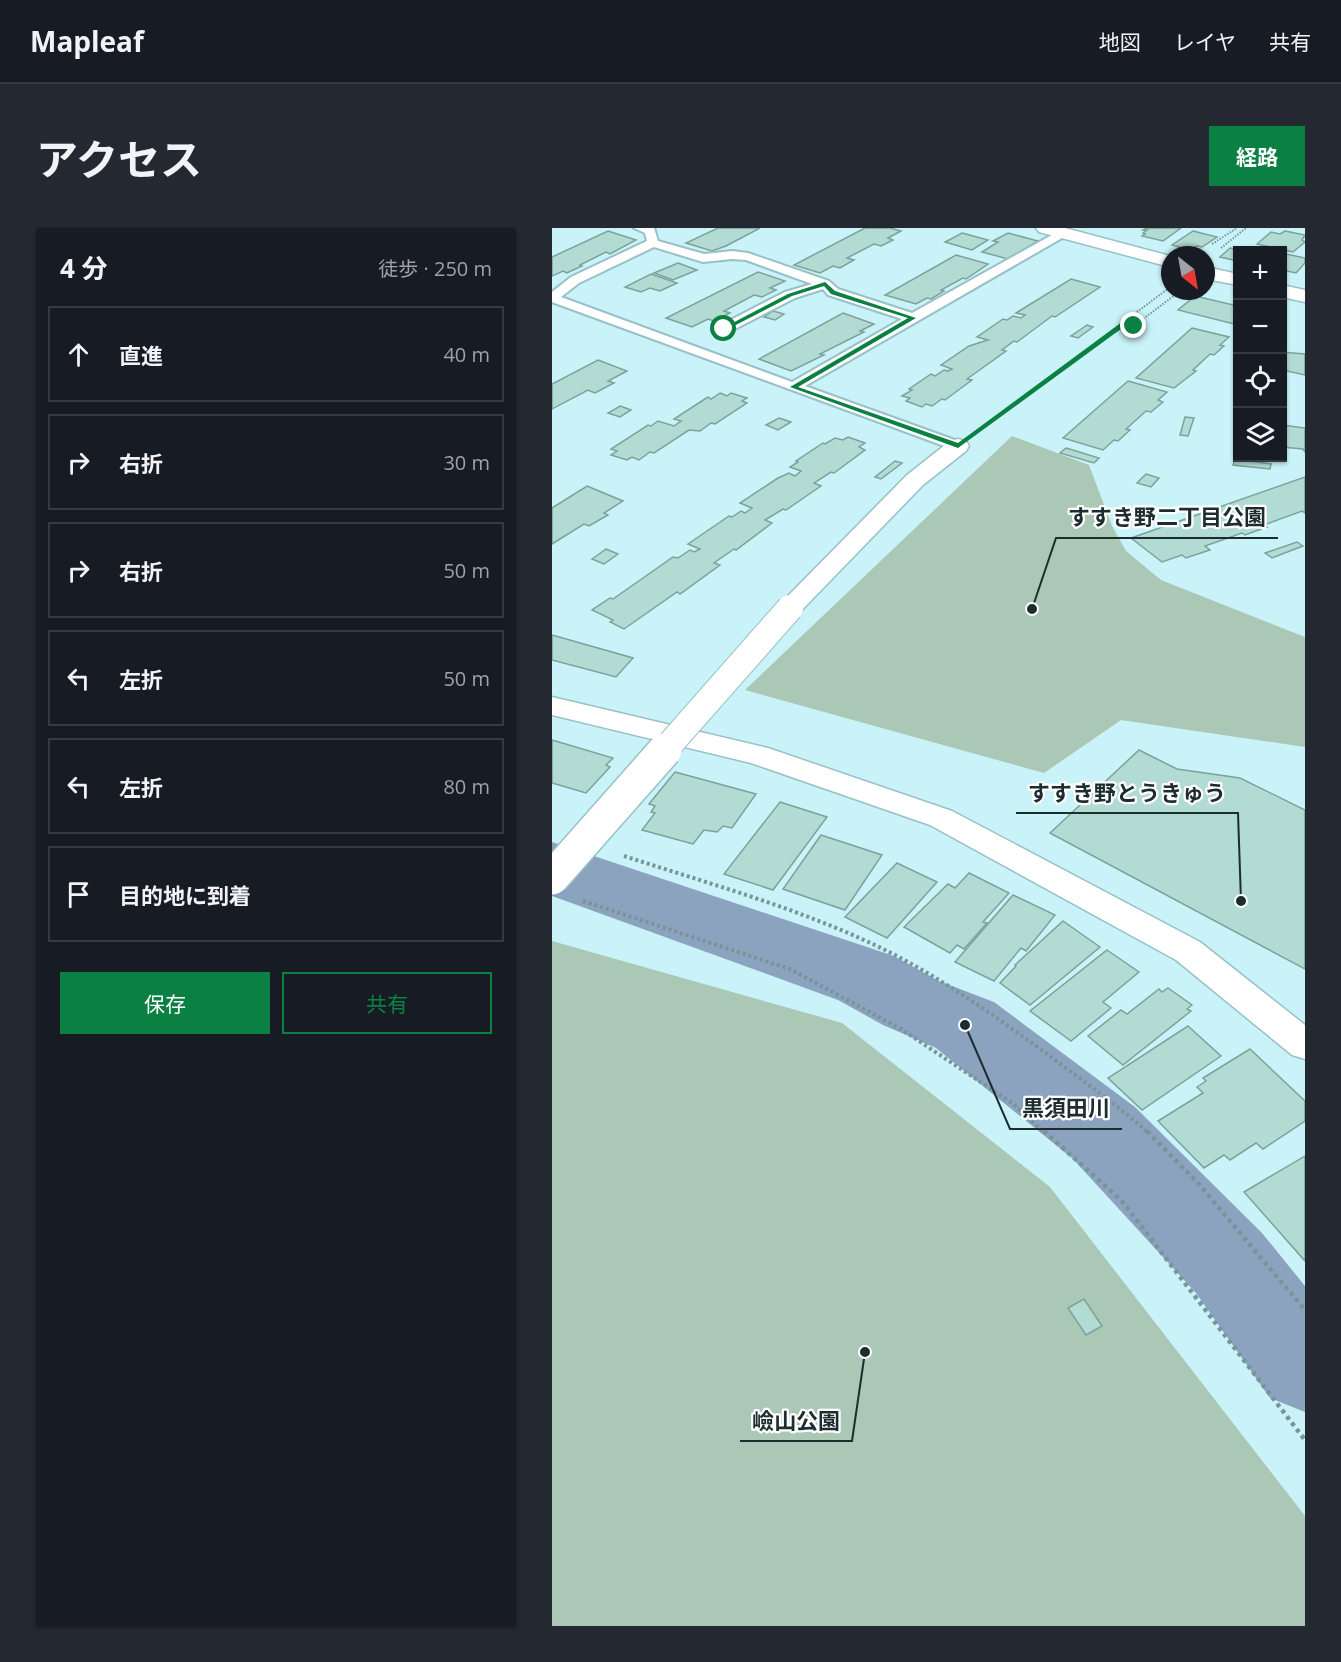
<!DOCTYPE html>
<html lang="ja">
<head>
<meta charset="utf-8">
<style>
	:root { --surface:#171b24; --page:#242831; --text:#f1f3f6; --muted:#9ea1a6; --line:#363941; --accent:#0b8043 }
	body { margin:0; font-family:"Open Sans","Noto Sans JP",sans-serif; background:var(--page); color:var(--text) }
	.controls { position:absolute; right:18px; top:18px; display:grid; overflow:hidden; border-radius:0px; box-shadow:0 2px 4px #0004 }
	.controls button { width:54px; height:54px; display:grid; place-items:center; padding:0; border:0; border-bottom:2px solid var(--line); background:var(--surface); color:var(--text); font:30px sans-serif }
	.compass { position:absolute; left:609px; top:18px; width:54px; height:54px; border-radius:50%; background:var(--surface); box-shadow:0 2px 4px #0004; rotate:149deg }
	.stop { position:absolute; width:18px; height:18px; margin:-14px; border:4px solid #0b8043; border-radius:50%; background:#fff }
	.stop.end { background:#0b8043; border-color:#fff; box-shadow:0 2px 6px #0008 }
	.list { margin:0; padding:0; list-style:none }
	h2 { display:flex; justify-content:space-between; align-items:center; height:78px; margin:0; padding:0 24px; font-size:26px }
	h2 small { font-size:20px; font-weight:400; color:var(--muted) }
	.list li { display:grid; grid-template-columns:39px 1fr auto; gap:18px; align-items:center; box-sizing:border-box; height:96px; margin:0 12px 12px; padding:0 12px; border:2px solid var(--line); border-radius:0px }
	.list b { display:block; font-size:22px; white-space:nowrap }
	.list em { font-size:20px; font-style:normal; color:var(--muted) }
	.actions { display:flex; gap:12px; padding:18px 24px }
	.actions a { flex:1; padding:14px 0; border:2px solid var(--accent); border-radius:0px; text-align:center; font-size:21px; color:var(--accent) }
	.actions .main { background:var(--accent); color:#fff }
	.icon { flex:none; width:33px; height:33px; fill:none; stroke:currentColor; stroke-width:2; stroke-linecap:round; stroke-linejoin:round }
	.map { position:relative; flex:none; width:753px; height:1398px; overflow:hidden; border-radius:0px }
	header { display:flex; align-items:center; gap:36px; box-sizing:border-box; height:84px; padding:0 30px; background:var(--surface); border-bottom:2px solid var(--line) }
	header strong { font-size:28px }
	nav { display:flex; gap:33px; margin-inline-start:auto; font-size:21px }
	.intro { display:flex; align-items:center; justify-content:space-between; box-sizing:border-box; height:144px; padding:0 36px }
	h1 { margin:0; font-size:42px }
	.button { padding:15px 27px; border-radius:0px; background:var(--accent); color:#fff; font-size:21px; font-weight:700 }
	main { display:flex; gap:36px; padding:0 36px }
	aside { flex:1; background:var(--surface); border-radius:0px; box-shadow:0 2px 4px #0004 }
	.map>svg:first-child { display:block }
</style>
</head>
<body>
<header>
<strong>Mapleaf</strong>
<nav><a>地図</a><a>レイヤ</a><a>共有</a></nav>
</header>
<div class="intro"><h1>アクセス</h1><a class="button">経路</a></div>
<main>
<aside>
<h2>4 分<small>徒歩 · 250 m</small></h2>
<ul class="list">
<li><svg class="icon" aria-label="ahead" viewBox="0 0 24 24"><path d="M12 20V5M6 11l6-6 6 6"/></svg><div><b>直進</b></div><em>40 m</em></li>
<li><svg class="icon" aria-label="right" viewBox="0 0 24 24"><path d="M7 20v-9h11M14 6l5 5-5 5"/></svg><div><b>右折</b></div><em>30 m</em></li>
<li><svg class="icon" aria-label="right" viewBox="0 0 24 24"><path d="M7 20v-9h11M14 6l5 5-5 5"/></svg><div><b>右折</b></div><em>50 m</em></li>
<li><svg class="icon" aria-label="left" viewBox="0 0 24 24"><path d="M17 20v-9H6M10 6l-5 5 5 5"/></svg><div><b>左折</b></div><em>50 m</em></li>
<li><svg class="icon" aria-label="left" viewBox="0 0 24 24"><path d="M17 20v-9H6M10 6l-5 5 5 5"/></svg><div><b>左折</b></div><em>80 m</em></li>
<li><svg class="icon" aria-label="arrive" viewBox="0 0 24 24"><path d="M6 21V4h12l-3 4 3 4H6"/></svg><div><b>目的地に到着</b></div></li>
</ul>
<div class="actions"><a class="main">保存</a><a>共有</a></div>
</aside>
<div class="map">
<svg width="753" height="1398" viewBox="0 0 753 1398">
	<rect width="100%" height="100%" fill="#c9f3f8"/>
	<g fill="#abc7b5">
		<path d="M460,208L537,237L560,298L574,323L609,352L753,409V519L569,492L492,545L193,462Z"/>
		<path d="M0,713L290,795L498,959L753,1288V1398H0Z"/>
	</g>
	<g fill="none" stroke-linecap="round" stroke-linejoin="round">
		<path fill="#8ca3c0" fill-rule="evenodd" d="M0,614L342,728L387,753L442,774L583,879L710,1005L753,1058V1184L718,1170L644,1065L521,931L384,820L331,797L286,772L0,668Z"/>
	</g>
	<g fill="#b2dbd3" stroke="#7ba29b" stroke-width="1.5">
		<path d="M166,0H208L174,18L160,23L134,15Z"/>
		<path d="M313,0H338L349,3L336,10L341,12L329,18L322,16L295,30L302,32L288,40L281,38L268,45L242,37Z"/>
		<path d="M594,0H629L611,13L590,8L593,6L591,5L595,2H591Z"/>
		<path d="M56,3L84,12L58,26L54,24L28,37L30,38L15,45L11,43L0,48V29Z"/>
		<path d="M641,3L665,9L650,19L645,18L638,22L620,17Z"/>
		<path d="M733,3L753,7L750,12L753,14L741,24L705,16L719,4L728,6Z"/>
		<path d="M410,5L436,12L420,22L393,14Z"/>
		<path d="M456,5L486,13L456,31L430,24L446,14L441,13Z"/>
		<path d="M678,20L688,22H686V33L668,29Z"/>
		<path d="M734,26L753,30V35L744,45L730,42V29Z"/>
		<path d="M404,27L436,36L414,51L411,50L389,62L392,63L379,71L375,70L364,76L333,67Z"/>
		<path d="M126,35L145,42L121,52L102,45Z"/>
		<path d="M206,44L233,53L218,60L224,62L210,69L202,67L172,83L178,85L162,93L156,91L140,99L114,90Z"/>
		<path d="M99,46L125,55L108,63L98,60L89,64L73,59Z"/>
		<path d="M519,51L548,59L503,89L500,88L465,114L462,113L450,122L454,123L415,151L420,152L393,172L390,171L380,178L374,176L370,179L354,173L358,170L350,168L360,162L357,161L379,146L383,148L392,142L396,143L400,141L389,137L417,118L436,112L425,109L451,91L455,92L461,88L469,90L473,87L464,85Z"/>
		<path d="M643,68L686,78V93L682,96L626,82Z"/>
		<path d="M221,83L232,86L223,92L212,89Z"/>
		<path d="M291,85L322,96L308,103L312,104L268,126L272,127L239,143L207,131Z"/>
		<path d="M535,97L541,99L526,110L519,108Z"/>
		<path d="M640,100L677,109L668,117L672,118L662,127L658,126L641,142L644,143L622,160L584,150Z"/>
		<path d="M730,124L753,126V147L730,142Z"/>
		<path d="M46,132L75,143L56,153L62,155L43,165L36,162L0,181V156Z"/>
		<path d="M576,153L615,164L606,172L611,174L599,184L594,183L574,201L578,202L566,213L562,212L551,222L511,210Z"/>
		<path d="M168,165L175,168L179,165L195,170L190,173L195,175L163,196L159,195L148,203L137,202L102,225L98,224L87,232L80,229L75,232L59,227L65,223L59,221L96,197L99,198L106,193L122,198L129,193L122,191L156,169L159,171Z"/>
		<path d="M68,178L79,182L68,189L56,185Z"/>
		<path d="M633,189L642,190L636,208L628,207Z"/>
		<path d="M227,190L239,194L226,202L214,197Z"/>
		<path d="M730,197L753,200V224L751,221L730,219Z"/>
		<path d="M296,209L313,215L307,219L313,222L282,245L279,244L262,255L269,258L234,282L231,281L213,292L220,295L184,322L182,321L162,335L168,337L128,366L125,364L72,401L58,394L61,392L40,382L58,370L61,371L121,329L126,330L138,322L142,324L148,321L136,316L177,288L180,289L189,283L193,285L200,280L188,275L226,250L237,245L243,248L249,243L238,239L246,234L244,233L271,215L273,216L283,210L291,212Z"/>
		<path d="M514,220L547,230L542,235L508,225Z"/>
		<path d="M683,231L719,236L718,241L681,237Z"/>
		<path d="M343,233L350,235L329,251L323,249Z"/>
		<path d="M594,246L607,250L599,259L585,255Z"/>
		<path d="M753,249V285L750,283L712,297L715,299L693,307L690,305L653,318L658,322L634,330L630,327L610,334L579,310Z"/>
		<path d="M35,258L71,273L52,285L56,287L37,298L32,296L0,316V280Z"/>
		<path d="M745,314L751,318L720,330L713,325Z"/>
		<path d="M54,321L66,326L52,336L40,331Z"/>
		<path d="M0,407L81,430L64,449L0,432Z"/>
		<path d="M0,512L61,530L54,537L58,539L34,565L0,555Z"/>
		<path d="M587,522L625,541L688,550L753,582V741L498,605Z"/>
		<path d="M123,544L204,566L180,600L171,598L165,604L152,602L141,616L90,602L103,585L99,584L103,578L97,576Z"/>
		<path d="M228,574L275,589L221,662L172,646Z"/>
		<path d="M269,607L330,627L293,682L231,661Z"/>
		<path d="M345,635L385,654L335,710L293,689Z"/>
		<path d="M417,645L457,665L431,694L435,695L412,721L405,717L398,725L352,699L396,656L403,660Z"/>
		<path d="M461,667L503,687L474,723L469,720L442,753L403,734Z"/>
		<path d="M511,693L548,719L478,777L448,755L464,738L463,737Z"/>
		<path d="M555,722L587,744L551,774L559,780L519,813L478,783Z"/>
		<path d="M616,760L640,777L635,781L639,783L571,837L536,808L569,782L575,786L607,761L610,764Z"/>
		<path d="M636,798L669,828L590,882L556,850Z"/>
		<path d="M698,821L753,873V893L711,921L704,915L678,932L672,927L652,940L606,893L651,865L645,859L654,853L651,850Z"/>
		<path d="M753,928V1033L692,964Z"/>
		<path d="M532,1071L550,1098L534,1107L516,1080Z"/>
	</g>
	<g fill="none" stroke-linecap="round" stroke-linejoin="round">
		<defs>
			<path id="lane" d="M82,0H102L106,13L152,26L180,23L196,25L277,53L286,61L360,85L507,3L511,2L517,6L253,158L411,215L414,218L411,221L406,223L0,74V64L19,49L95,13L93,5ZM102,19L151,34L180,31L194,32L260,56L233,64L167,98L165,101L167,104H177L243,70L271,61L276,67L350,91L240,154L9,69L27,55Z"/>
			<path id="street" d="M406,211L414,213L417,218L414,223L371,257L247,385L238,388L229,385L225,380L229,375L355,247L398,213Z"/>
			<g id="secondary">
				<path d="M484,0H513L618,28V39L487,4Z"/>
				<path d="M654,39L686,46V57L654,51Z"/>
				<path d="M730,57L753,62V74L730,69Z"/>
				<path d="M0,469L216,520L400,583L648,714L753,797V831L740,827L624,732L378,597L199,535L0,487Z"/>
			</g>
		</defs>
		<use href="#lane" stroke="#98c1c6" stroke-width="4"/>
		<use href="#street" stroke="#98c1c6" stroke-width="3"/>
		<use href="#secondary" stroke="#98c1c6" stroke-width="3"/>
		<g stroke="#779598" stroke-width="2" stroke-dasharray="1.5 1.5" stroke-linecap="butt">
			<path d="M660,16L685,0"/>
			<path d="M669,20L694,0"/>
			<path d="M573,96L582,98L628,63"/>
			<path d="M431,199L617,60"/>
		</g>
		<g stroke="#779598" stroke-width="4" stroke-dasharray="3 3" stroke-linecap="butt">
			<path d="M72,628C152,654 235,677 312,712C381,743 443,788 503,832C535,856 567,878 596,905"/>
			<path d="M31,673L238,741L349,801L460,875L493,905"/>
		</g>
		<g stroke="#779598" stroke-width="4.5" stroke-dasharray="4 4" stroke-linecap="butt">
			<path d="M492,903L570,973L753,1212"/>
			<path d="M595,903L645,954L753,1082"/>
		</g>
		<use href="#lane" fill="#fff" fill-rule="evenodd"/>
		<use href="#street" fill="#fff" fill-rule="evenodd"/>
		<use href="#secondary" fill="#fff" fill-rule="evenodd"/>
		<defs>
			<path id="street-bridge-far1" d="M112,523L238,380"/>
			<path id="street-bridge" d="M0,650L113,522"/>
		</defs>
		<use href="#street-bridge-far1" stroke="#98c1c6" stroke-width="28" stroke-linecap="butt"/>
		<use href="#street-bridge" stroke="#98c1c6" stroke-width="36" stroke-linecap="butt"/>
		<use href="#street-bridge-far1" stroke="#fff" stroke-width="26"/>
		<use href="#street-bridge" stroke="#fff" stroke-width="33"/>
	</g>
	<path fill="#0b8043" d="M273,54L283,63L364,90L246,159L406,215L570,94L585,98L582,100L573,98L406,220L238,159L356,90L279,66L272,58L240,68L174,102L169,101L236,66Z"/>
	<path fill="none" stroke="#1d2d2f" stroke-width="2" d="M480 381L504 310H726M689 673L686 585H464M413 797L458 901H570M313 1124L300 1213H188"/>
	<g fill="#1d2d2f" stroke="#fff" stroke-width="2">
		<circle cx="480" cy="381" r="6"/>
		<circle cx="689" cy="673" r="6"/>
		<circle cx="413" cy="797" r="6"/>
		<circle cx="313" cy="1124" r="6"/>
	</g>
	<g font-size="22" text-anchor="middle" font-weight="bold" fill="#1d2d2f" stroke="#fff" stroke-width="4.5" stroke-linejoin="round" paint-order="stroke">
		<text x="615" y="297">すすき野二丁目公園</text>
		<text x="575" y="573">すすき野とうきゅう</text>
		<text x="514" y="888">黒須田川</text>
		<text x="244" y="1201">嶮山公園</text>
	</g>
</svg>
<div class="controls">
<button>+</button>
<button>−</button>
<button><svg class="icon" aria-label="locate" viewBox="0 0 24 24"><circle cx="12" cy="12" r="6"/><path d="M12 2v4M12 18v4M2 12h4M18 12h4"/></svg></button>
<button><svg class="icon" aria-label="layers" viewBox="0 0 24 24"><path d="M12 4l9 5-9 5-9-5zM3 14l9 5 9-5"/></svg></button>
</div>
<svg class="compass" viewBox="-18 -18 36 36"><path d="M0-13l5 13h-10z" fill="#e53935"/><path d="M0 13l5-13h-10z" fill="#9ea1a6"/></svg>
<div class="stop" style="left:172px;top:101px"></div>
<div class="stop end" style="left:582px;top:98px"></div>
</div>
</main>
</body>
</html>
